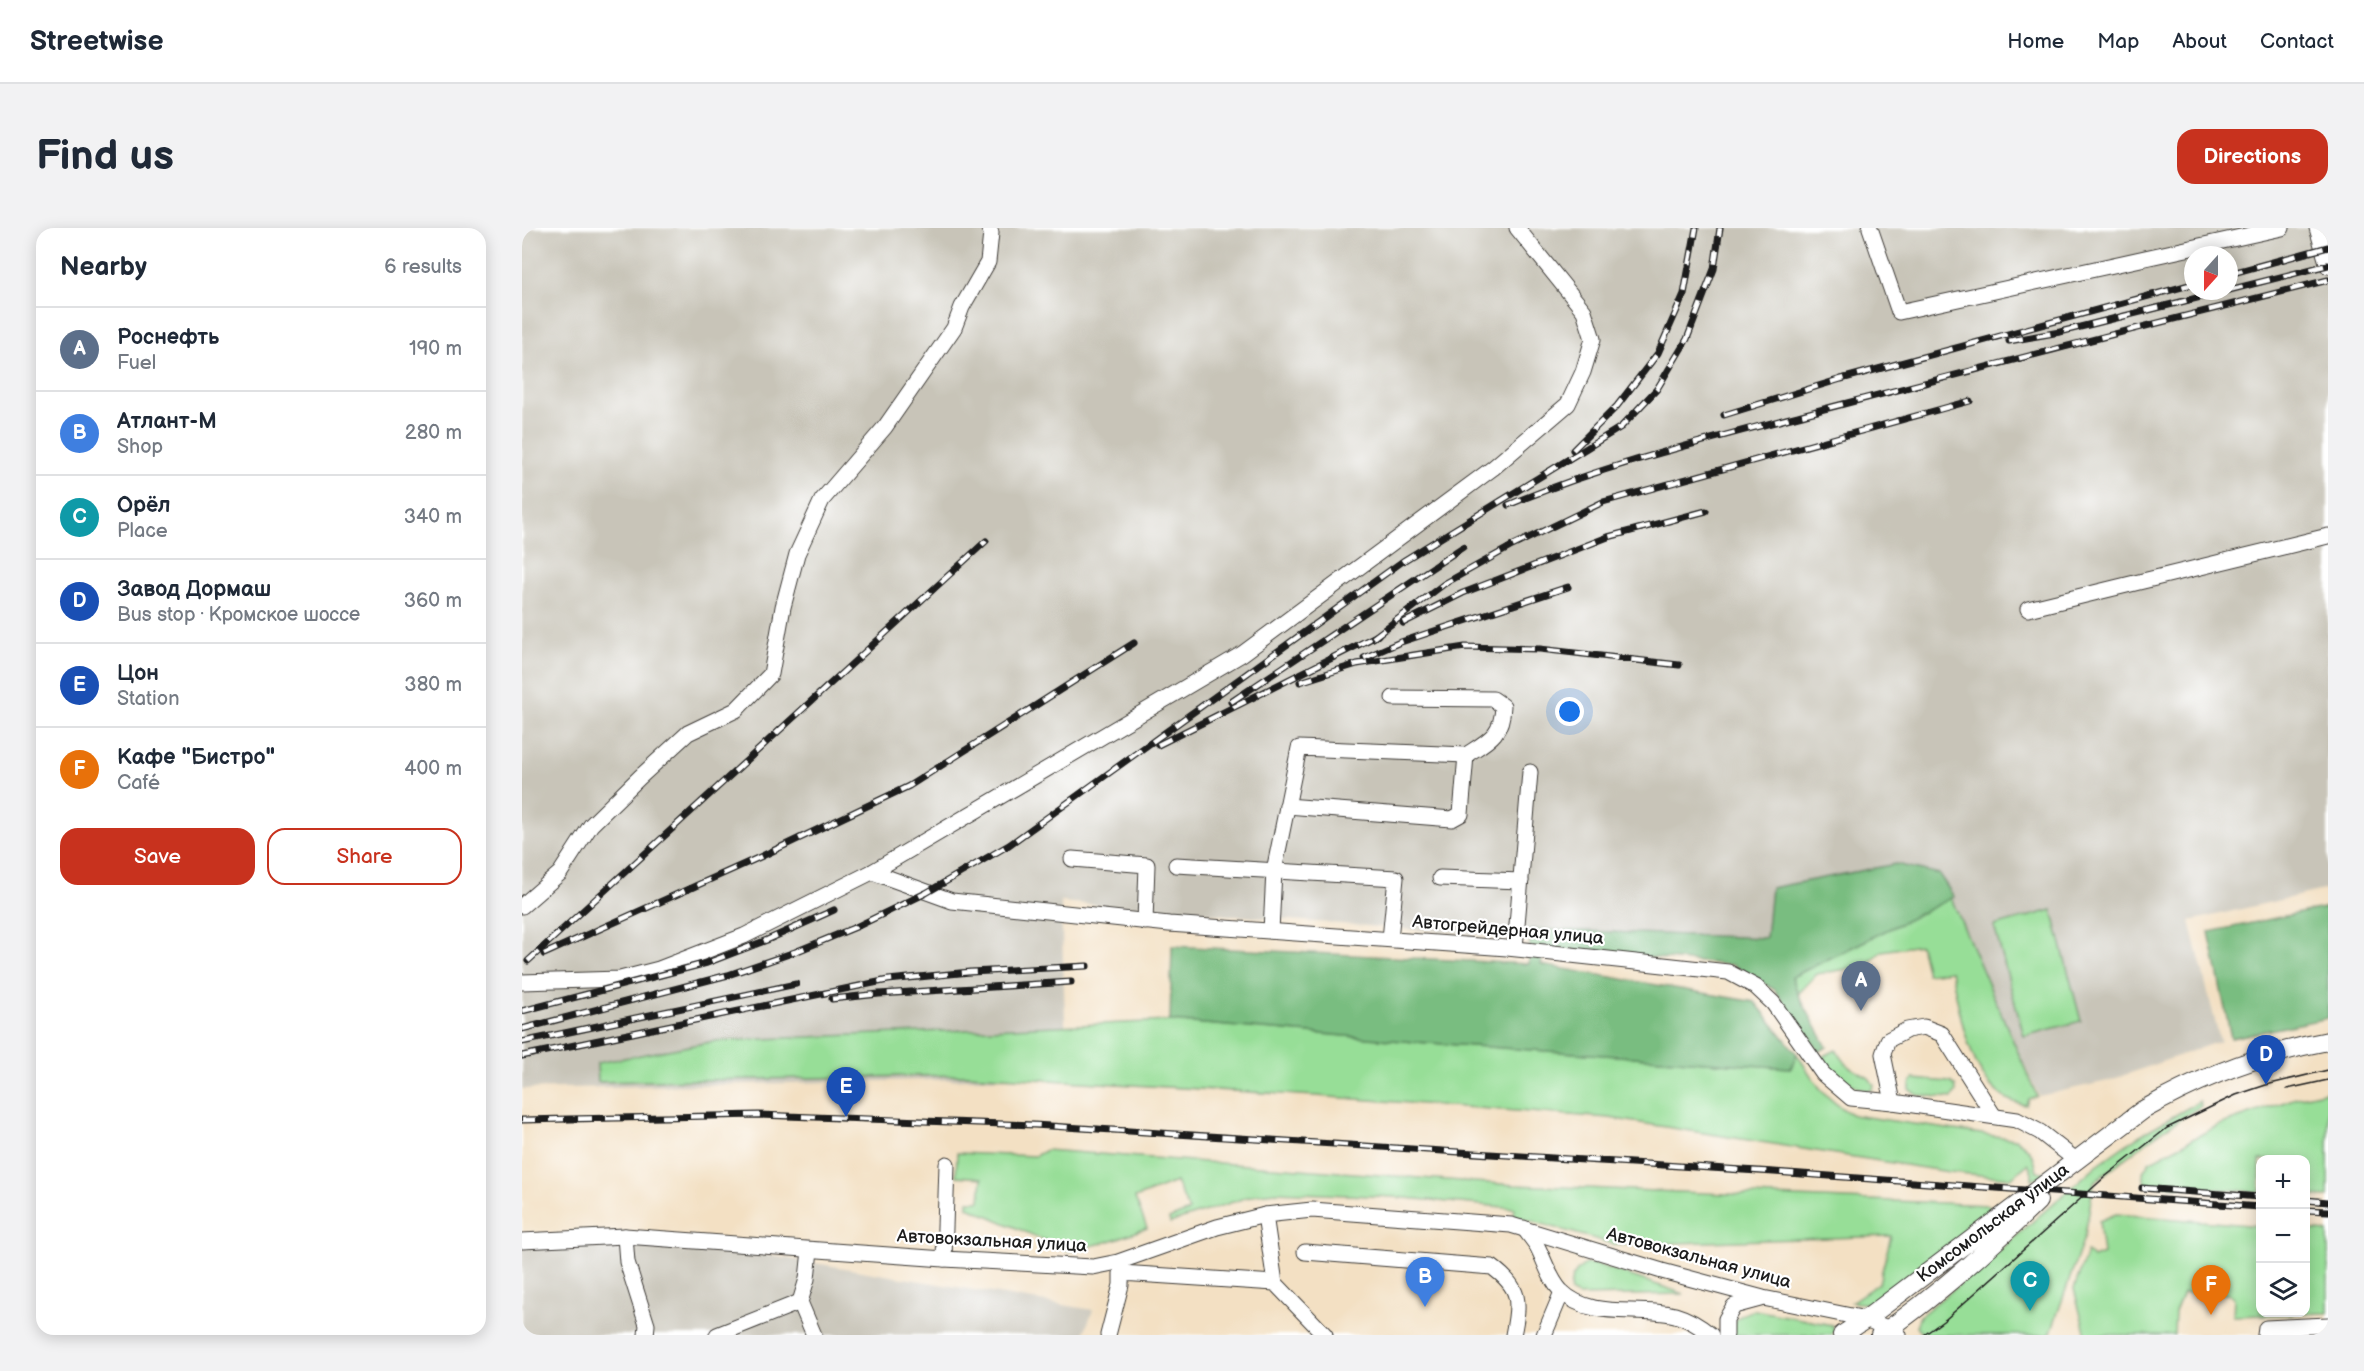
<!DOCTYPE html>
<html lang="en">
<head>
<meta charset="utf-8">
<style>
	:root { --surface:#fff; --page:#f2f2f3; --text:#1f2937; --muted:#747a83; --line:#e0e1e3; --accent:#c8321e }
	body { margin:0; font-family:"Balsamiq Sans",sans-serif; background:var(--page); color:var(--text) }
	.controls { position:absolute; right:18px; bottom:18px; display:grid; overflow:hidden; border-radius:12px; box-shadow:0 3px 15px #0003 }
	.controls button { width:54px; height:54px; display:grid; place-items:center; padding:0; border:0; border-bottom:2px solid var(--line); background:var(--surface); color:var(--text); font:30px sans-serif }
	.compass { position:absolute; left:1662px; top:18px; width:54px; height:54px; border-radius:50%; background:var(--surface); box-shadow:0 3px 15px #0003; rotate:201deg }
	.you { position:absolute; left:1048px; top:484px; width:21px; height:21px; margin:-15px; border:4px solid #fff; border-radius:50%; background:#1a73e8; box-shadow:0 0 0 9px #1a73e833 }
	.badge { display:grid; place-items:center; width:39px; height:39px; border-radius:50%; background:var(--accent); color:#fff; font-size:20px; font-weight:700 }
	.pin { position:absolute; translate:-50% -50px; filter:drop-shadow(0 2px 3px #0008) }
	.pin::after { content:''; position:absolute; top:32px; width:21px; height:18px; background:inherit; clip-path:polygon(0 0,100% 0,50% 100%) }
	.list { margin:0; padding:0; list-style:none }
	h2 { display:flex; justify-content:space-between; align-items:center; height:78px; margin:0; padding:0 24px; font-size:26px }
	h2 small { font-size:20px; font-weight:400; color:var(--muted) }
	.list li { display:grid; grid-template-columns:39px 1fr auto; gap:18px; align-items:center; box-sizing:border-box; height:84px; padding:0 24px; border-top:2px solid var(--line) }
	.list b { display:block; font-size:22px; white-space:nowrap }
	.list p { margin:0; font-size:20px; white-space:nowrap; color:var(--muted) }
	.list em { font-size:20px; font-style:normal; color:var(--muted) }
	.actions { display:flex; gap:12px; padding:18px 24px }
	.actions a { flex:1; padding:14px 0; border:2px solid var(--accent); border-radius:18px; text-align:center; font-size:21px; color:var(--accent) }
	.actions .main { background:var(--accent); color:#fff }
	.icon { flex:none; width:33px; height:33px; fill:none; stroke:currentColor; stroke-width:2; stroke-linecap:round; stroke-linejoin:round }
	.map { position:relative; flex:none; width:1806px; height:1107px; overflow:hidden; border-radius:18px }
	header { display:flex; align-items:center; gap:36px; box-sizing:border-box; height:84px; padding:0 30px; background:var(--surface); border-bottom:2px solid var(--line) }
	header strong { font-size:28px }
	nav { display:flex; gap:33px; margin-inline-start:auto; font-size:21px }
	.intro { display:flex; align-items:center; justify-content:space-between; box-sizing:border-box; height:144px; padding:0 36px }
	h1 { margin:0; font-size:42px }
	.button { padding:15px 27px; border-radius:18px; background:var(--accent); color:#fff; font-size:21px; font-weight:700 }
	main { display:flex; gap:36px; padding:0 36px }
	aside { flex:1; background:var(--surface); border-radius:18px; box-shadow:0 3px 15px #0003 }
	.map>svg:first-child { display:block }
</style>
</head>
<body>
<header>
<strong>Streetwise</strong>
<nav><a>Home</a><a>Map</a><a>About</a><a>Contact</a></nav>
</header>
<div class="intro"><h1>Find us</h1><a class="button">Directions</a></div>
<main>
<aside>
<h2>Nearby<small>6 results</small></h2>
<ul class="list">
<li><span class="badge" style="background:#5c6f8a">A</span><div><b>Роснефть</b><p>Fuel</p></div><em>190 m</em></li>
<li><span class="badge" style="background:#3f7fe0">B</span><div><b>Атлант-М</b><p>Shop</p></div><em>280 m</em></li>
<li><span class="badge" style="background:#0f9aa8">C</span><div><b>Орёл</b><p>Place</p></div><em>340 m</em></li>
<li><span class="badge" style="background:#1a4fb4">D</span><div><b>Завод Дормаш</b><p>Bus stop · Кромское шоссе</p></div><em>360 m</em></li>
<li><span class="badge" style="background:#1a4fb4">E</span><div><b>Цон</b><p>Station</p></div><em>380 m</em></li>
<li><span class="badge" style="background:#e8710a">F</span><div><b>Кафе &quot;Бистро&quot;</b><p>Café</p></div><em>400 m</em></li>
</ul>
<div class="actions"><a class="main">Save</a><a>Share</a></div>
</aside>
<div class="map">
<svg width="1806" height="1107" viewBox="0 0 1806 1107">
	<rect width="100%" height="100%" fill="#fff"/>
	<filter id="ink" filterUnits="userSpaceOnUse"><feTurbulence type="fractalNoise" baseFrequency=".0167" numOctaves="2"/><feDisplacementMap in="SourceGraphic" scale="12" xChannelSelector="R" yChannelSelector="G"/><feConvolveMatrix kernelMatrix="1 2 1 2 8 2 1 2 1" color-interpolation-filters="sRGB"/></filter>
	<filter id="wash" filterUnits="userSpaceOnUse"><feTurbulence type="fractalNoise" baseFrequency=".008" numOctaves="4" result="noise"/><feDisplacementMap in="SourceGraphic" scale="24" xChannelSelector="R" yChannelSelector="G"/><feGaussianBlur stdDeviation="1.35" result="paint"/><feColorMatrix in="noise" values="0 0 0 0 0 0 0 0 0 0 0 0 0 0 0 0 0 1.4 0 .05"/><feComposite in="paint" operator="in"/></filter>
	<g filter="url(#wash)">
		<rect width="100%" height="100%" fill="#f3e0c3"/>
		<g fill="#c8c4b8" fill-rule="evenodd">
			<path d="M0,0H1806V661L1668,693L1698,813L1586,853L1517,868L1417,654L1238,729L539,674L545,849L0,861ZM1671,27H1707V63H1671Z"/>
			<path d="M114,1005L571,1082L561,1107H0V1007Z"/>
		</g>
		<g fill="#97de97" stroke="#5a7d5a" stroke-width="1.5">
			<path d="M1429,670L1515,868L1506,871L1504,877C1448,870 1439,786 1429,743L1405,746L1398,717L1360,723L1343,738L1295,746L1276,766L1270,749Z"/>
			<path d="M1530,682L1559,793L1502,808L1472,698Z"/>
			<path d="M648,793L893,814L1269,840L1275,826C1292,853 1302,871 1331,887L1493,911C1507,919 1512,927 1515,943L1533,947L1510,951V944L1506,936L1489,950L1427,944L1087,890L794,868L445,847L76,854L75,835L194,813Z"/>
			<path d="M1314,822L1326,838L1347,850L1352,857L1350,862C1332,865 1311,840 1298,830Z"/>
			<path d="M1391,851L1428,854L1433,858L1434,864L1430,870L1395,867L1388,862V856Z"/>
			<path d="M1806,863V969L1784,968V932H1738V964L1623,956L1621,944L1627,934L1697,897L1774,870Z"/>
			<path d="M1678,873L1679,878L1635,906L1572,954L1563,1007L1528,1107H1401L1394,1098L1398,1088L1459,1039L1575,937L1615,909Z"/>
			<path d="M524,922L993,957L1467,977L1473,986L1346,1076L1329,1074L1357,1055L1369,1008L1094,1017L992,988V980L872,969L754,964L735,966L648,995L647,991L667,983L654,954L613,970L625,1000L585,1014L547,1023L446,979V973H458L460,950L434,948L435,925L513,928Z"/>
			<path d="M1594,986L1738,998V1084H1784V1002L1806,1004V1085L1711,1088L1712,1070L1706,1066L1661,1065L1653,1084L1652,1107H1564L1552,1061L1565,1024L1571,1030L1581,1026L1577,993Z"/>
			<path d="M1063,1036H1074L1162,1066L1056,1068L1049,1065C1046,1052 1053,1043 1063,1036Z"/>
			<path d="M1233,1082L1310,1097L1313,1102L1309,1107H1210C1210,1091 1218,1086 1233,1082Z"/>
		</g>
		<g fill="#79bd80" stroke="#4a6c4e" stroke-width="1.5">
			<path d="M1374,636L1417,646L1432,669L1270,749L1276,766L1305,819L1297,824L1253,762L1211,737L1022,720L1019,737L1233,774L1275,826L1269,840L893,814L648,793L650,718L1007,736L1008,701L1244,710L1249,660Z"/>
			<path d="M1806,679V790L1709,810L1687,704Z"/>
		</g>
	</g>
	<g filter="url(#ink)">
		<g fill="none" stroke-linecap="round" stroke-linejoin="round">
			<defs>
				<g id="minor">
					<path d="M1348,0L1377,84L1760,0"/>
					<path d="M1795,0L1806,38"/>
					<path d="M1506,381L1806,308"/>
					<path d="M765,578L930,591L939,586L944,527"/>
					<path d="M550,631L625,637L623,694"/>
					<path d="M654,637L874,650L868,711"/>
					<path d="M350,644L430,673L647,696L985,720L1206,744L1234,759L1251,775L1301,846L1329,870L1371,874L1495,892L1518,904L1555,933"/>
					<path d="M918,650L999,653"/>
					<path d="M0,678L38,645L69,597L118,549L166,505L214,482L249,446L261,379L275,326L300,272L363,199L432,100L440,79L466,34L469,5L467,0"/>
					<path d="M749,703L752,643L777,520L944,527C967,512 980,507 981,478L971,471L871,470"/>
					<path d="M993,720L1008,544"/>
					<path d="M0,754L98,751L137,741L222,708L350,644L720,426L971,240L1046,176L1061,144L1071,111L1062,83L995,0"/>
					<path d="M1371,874L1361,826L1366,812L1385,802L1402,799L1420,806L1472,888"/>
					<path d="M743,987L753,1055"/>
					<path d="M1002,1000C1006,1006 1011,1012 1015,1018C1023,1033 1027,1050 1039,1063C1070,1093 1115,1077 1153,1087C1167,1091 1178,1098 1189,1107"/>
					<path d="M103,1008L105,1034L125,1097L124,1107"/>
					<path d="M0,1013L103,1008L422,1031L571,1039L596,1034L695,999L743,987L790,982L989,997L1140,1043L1241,1070L1344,1091L1367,1101L1377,1107"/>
					<path d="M288,1022L285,1051L278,1074L292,1107"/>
					<path d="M783,1024L970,1039C999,1060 998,1073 991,1107"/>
					<path d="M422,1031L425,936"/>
					<path d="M195,1107L278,1074"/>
					<path d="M586,1107L599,1057V1045L753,1055L803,1107"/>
					<path d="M1022,1107L1040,1064"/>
					<path d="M1204,1107V1091L1212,1078L1238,1071"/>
					<path d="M1743,1107L1744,1100L1806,1097"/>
				</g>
				<g id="major">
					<path d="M1320,1107L1344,1091L1621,882C1679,849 1740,825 1806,813"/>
					<path d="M1358,1107C1415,1068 1467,1021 1516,973"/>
				</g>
			</defs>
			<use href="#minor" stroke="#3c3935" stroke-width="17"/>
			<use href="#major" stroke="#3c3935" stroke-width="20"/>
			<use href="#minor" stroke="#fff" stroke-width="15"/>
			<use href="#major" stroke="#fff" stroke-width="18"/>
			<g stroke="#1c1c1c" stroke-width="1.5">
				<path d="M1765,861L1806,852"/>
				<path d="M1402,1107L1424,1091L1584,948L1645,900L1714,867L1744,857L1806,842"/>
			</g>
			<defs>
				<g id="rail">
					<path d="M1707,46L1806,19"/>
					<path d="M1707,62L1806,37"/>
					<path d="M1487,113L1538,104L1703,63"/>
					<path d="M1202,187L1319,151L1671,56"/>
					<path d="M1051,222L1095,178L1136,125L1162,66L1174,0"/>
					<path d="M986,277C1089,234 1198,209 1306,180C1473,136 1639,94 1806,52"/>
					<path d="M881,395L941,365L1086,309L1184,283"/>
					<path d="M851,410L922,356L990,318L1081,274L1448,173"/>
					<path d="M842,430L876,415L1046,359"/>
					<path d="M778,454L835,436L943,419L1018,421L1157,437"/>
					<path d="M709,474L941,319"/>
					<path d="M636,517L856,407"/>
					<path d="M22,726L238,629L387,558L612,415"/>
					<path d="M6,733L464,313"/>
					<path d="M310,771L357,766L549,754"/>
					<path d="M0,783L185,735L245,712L312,682"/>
					<path d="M0,801L206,747L273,724L334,699L404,665L487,617L881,333L1099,199L1135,161L1165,111L1192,41L1198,0"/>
					<path d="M0,814L274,756"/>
					<path d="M0,828L366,752L448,744L565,738"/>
					<path d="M0,892L237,887L512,897L1252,944L1738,979"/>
					<path d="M1620,960L1738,969"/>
					<path d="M1784,972L1806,974"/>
					<path d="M1784,982L1806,983"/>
				</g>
			</defs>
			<use href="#rail" stroke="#1c1c1c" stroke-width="7"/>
			<use href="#rail" stroke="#fff" stroke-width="4.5" stroke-dasharray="14" stroke-linecap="butt"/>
		</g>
	</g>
	<g text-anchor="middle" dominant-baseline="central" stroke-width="4.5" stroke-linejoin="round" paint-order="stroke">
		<g font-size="18" fill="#1c1c1c" stroke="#fff">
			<text transform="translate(986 702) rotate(5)">Автогрейдерная улица</text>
			<text transform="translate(1471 995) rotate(-37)">Комсомольская улица</text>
			<text transform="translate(470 1013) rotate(3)">Автовокзальная улица</text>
			<text transform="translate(1177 1030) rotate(15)">Автовокзальная улица</text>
		</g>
	</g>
</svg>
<div class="controls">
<button>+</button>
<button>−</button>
<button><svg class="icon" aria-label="layers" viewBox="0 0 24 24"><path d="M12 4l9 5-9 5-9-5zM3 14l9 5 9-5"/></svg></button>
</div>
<svg class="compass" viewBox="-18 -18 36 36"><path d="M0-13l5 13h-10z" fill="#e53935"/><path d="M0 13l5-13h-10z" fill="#747a83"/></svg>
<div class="you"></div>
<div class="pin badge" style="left:1339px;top:783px;background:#5c6f8a">A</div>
<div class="pin badge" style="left:903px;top:1079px;background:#3f7fe0">B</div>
<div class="pin badge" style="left:1508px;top:1083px;background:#0f9aa8">C</div>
<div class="pin badge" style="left:1744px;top:857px;background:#1a4fb4">D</div>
<div class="pin badge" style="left:324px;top:889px;background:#1a4fb4">E</div>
<div class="pin badge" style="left:1689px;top:1087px;background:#e8710a">F</div>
</div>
</main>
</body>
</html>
